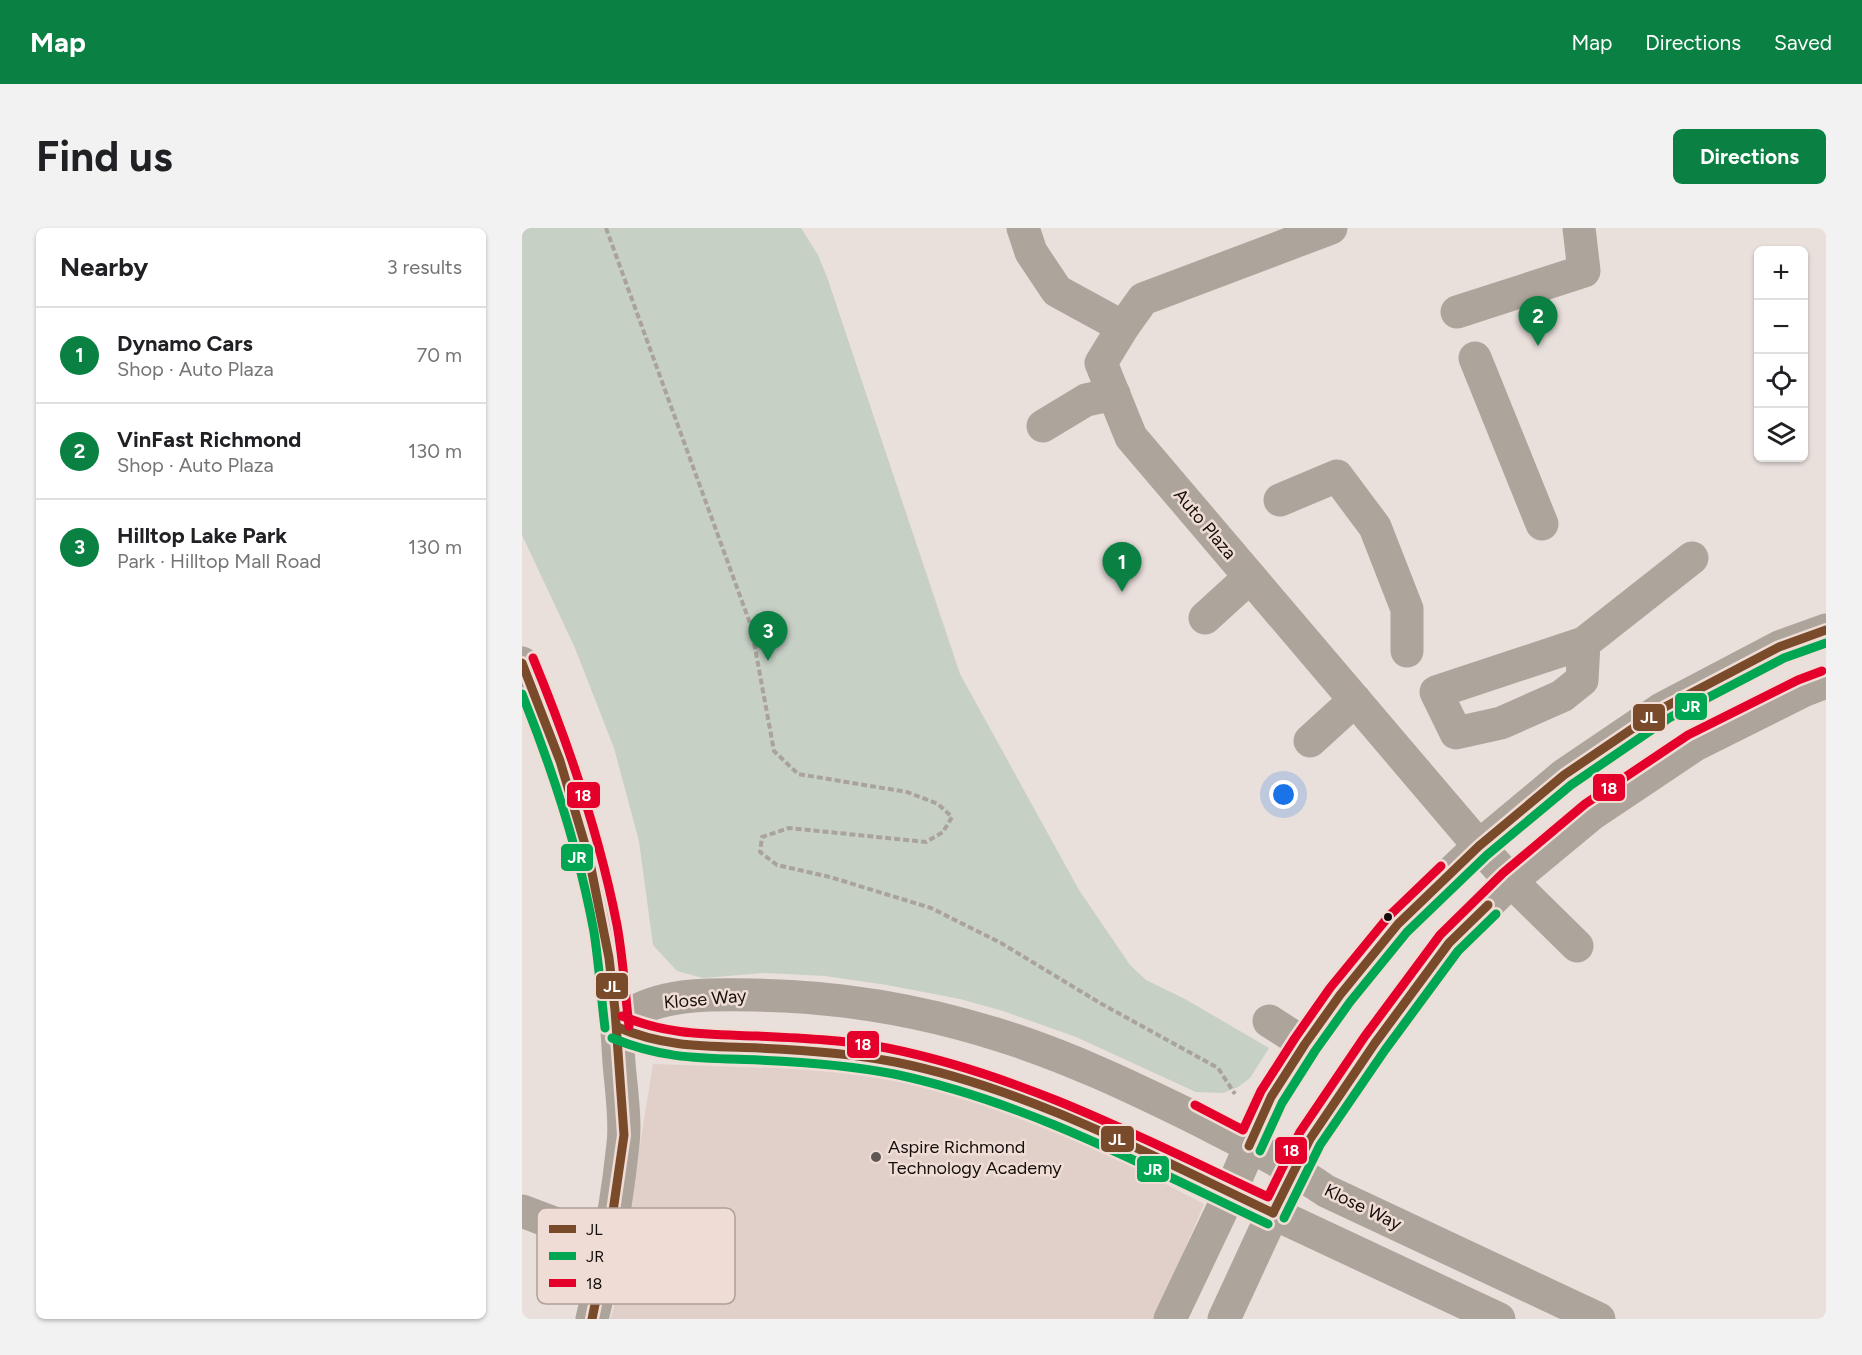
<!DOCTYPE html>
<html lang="en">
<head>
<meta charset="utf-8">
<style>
	:root { --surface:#fff; --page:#f2f2f2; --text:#202124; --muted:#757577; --line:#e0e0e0; --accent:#0b8043 }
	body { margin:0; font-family:Figtree,sans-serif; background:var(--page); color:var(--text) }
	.controls { position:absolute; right:18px; top:18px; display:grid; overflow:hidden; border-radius:9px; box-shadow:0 2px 4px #0004 }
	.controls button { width:54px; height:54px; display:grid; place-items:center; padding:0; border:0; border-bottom:2px solid var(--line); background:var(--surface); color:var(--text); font:30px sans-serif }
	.you { position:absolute; left:762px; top:567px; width:21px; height:21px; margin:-15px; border:4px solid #fff; border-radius:50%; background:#1a73e8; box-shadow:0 0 0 9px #1a73e833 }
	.badge { display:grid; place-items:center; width:39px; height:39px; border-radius:50%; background:var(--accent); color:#fff; font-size:20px; font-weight:700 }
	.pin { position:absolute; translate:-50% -50px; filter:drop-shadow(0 2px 3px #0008) }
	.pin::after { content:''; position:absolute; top:32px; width:21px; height:18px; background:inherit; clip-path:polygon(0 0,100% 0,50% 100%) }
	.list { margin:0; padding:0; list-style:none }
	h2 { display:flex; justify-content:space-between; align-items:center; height:78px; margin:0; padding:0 24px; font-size:26px }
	h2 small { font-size:20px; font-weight:400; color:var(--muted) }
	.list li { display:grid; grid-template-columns:39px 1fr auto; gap:18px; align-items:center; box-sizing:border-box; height:96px; padding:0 24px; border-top:2px solid var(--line) }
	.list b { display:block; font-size:22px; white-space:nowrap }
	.list p { margin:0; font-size:20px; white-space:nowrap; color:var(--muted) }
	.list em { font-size:20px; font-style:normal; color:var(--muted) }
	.icon { flex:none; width:33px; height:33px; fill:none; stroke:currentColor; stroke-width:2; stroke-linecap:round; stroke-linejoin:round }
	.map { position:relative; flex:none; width:1304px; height:1091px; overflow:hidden; border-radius:9px }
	header { display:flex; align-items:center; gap:36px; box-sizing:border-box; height:84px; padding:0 30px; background:var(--accent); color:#fff }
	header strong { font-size:28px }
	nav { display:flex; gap:33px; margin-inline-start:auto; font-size:21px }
	.intro { display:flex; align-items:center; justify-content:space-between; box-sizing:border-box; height:144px; padding:0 36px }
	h1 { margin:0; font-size:42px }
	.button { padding:15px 27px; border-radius:9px; background:var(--accent); color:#fff; font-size:21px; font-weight:700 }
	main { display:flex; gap:36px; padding:0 36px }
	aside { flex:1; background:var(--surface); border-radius:9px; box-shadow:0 2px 4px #0004 }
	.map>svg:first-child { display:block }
</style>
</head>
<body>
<header>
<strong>Map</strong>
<nav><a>Map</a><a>Directions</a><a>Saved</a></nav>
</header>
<div class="intro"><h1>Find us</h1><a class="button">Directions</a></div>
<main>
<aside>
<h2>Nearby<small>3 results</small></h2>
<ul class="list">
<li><span class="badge">1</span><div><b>Dynamo Cars</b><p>Shop · Auto Plaza</p></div><em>70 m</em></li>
<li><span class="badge">2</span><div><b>VinFast Richmond</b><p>Shop · Auto Plaza</p></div><em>130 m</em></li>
<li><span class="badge">3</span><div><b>Hilltop Lake Park</b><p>Park · Hilltop Mall Road</p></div><em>130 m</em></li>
</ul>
</aside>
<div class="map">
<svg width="1304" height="1091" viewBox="0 0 1304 1091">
	<rect width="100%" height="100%" fill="#e9dfdb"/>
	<path fill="#e1cfca" d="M131,836L343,843L500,881L682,976L633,1091H88L92,1079Z"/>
	<path fill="#c6d0c5" d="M0,0H279L296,27L305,49L438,446L557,662L608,737L624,752L663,771L747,820L728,850L716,859L701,865L674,864L554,809L481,783L438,771L365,757L303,748L243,745L181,750L155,743L131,717L117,613L92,520L53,420L0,307Z"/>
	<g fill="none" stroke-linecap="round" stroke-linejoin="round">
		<path stroke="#aaa39c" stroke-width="4" stroke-dasharray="6 3" stroke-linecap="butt" d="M84,0L229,398L252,523L276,546L385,564L416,576L430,589L421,604L404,614L267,600L240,609L238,624L255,637L308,649L409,680L479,715L578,775L696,840L713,866"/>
		<g stroke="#ada49b" stroke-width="33">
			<path d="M501,0L509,24L535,63L601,99"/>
			<path d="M809,0L621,71L601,99L579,135L609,209L957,618L989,653L1055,718"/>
			<path d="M935,84L1062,43L1057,0"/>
			<path d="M953,130L1020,296"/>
			<path d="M521,198L564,172L592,166"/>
			<path d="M758,272L815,248L853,299L885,381V423"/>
			<path d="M683,390L728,349"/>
			<path d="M1062,415L1060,452L1040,468L979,495L934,505L914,464L1062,415L1170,330"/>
			<path d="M0,435C56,566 90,691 97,835C99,859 104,893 101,916C95,975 84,1034 70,1091"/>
			<path d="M788,513L833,472"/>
			<path d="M747,793L783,816"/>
			<path d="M95,799C101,794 106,788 112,784C145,765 195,766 232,767C315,768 398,782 477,807C545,828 610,859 673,890C718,913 762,934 804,963L1077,1091"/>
			<path d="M95,799C142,821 175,818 225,819C258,820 292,822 325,826C409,836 488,863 565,898L977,1091"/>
			<path d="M0,983L87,1016"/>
			<path d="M648,1091L708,965L749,869L783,816L818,767L876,696L957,618L1042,547L1141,480L1257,419L1304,402"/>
			<path d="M702,1091L751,985L788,911L853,815L927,715L989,653L1070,586L1173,517L1281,463L1304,454"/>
		</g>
		<defs>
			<g id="bus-1">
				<path d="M0,435L38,533L67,630L87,730L93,782L102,907L88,1004L70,1091"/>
				<path d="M95,799C145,820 185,818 237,820C283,822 328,825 373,834C507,861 628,927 751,985"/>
				<path d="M727,918L749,869L783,816L818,767L876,696L957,618L1042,547L1141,480L1257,419L1304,402"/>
				<path d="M751,985L788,911L853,815L927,715L966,677"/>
			</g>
			<g id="bus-2">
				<path d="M0,466C31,543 57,623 72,704C77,736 79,768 83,800"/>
				<path d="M90,810C143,832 182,830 237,832C282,834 328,837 372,846C505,874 625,939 746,996"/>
				<path d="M738,923L760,875L793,823L828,774L885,704L965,627L1049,557L1147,490L1262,430L1304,415"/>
				<path d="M762,990L798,917L863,822L936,723L974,686"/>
			</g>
			<g id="bus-3">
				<path d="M11,430C47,517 77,605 95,697C101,730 103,764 107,798"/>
				<path d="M100,788C146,807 184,806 234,808C277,810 322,812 365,820C500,847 622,911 746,969L778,904L843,808L918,707L981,645L1063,576L1166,507L1276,452L1300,443"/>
				<path d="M673,877L721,902L739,863L773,810L808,760L867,688L919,638"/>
			</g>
		</defs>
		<use href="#bus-1" stroke="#efddd5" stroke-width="14"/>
		<use href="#bus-2" stroke="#efddd5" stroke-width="14"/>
		<use href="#bus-3" stroke="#efddd5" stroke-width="14"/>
		<use href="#bus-1" stroke="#7a4b2a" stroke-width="9"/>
		<use href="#bus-2" stroke="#00a651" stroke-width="9"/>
		<use href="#bus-3" stroke="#e4002b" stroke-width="9"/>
	</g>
	<circle fill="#140e0c" stroke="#efddd5" stroke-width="2" cx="866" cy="689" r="5"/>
	<circle fill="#5f5754" stroke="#efddd5" stroke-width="2" cx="354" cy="929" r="6"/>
	<g text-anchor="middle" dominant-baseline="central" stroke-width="5" stroke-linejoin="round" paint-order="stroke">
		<g font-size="18" fill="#140e0c" stroke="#efddd5">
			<text transform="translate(683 296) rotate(50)">Auto Plaza</text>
			<text transform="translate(183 771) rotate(-5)">Klose Way</text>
			<text transform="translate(841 979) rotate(26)">Klose Way</text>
		</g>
		<g font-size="18" fill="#140e0c" stroke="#efddd5" text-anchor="start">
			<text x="366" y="919">Aspire Richmond<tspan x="366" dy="21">Technology Academy</tspan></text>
		</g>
	</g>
	<rect x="15" y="980" width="198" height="96" rx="9" fill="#efddd5" stroke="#ad9f99" stroke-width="1.5"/>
	<rect x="27" y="997" width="27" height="8" fill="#7a4b2a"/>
	<rect x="27" y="1024" width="27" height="8" fill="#00a651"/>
	<rect x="27" y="1051" width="27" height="8" fill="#e4002b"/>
	<g font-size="16" fill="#140e0c">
		<text x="64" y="1007">JL</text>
		<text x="64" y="1034">JR</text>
		<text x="64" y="1061">18</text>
	</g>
	<g stroke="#efddd5" stroke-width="2">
		<rect x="1152" y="464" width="34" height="29" rx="6" fill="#00a651"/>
		<rect x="1110" y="475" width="34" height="29" rx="6" fill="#7a4b2a"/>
		<rect x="1070" y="545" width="34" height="29" rx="6" fill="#e4002b"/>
		<rect x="44" y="553" width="35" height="28" rx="6" fill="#e4002b"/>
		<rect x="38" y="615" width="34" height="29" rx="6" fill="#00a651"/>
		<rect x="73" y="744" width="34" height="28" rx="6" fill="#7a4b2a"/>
		<rect x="324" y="802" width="34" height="29" rx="6" fill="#e4002b"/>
		<rect x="578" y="897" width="35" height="28" rx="6" fill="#7a4b2a"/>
		<rect x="752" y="908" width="34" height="29" rx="6" fill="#e4002b"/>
		<rect x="614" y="927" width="34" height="28" rx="6" fill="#00a651"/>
	</g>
	<g font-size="16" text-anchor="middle" font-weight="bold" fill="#fff">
		<text x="1169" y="484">JR</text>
		<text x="1127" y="495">JL</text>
		<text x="1087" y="566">18</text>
		<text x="61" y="573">18</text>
		<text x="55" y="635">JR</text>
		<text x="90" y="764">JL</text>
		<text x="341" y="822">18</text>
		<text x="595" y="917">JL</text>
		<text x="769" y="928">18</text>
		<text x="631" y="947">JR</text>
	</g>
</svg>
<div class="controls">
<button>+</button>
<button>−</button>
<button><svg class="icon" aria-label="locate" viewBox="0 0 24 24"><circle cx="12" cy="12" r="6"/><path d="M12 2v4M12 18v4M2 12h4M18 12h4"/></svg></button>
<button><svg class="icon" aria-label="layers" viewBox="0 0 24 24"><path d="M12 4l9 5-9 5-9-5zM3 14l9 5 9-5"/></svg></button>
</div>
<div class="you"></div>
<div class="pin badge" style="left:600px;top:364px">1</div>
<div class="pin badge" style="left:1016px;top:118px">2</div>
<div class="pin badge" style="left:246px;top:433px">3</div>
</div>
</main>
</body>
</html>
